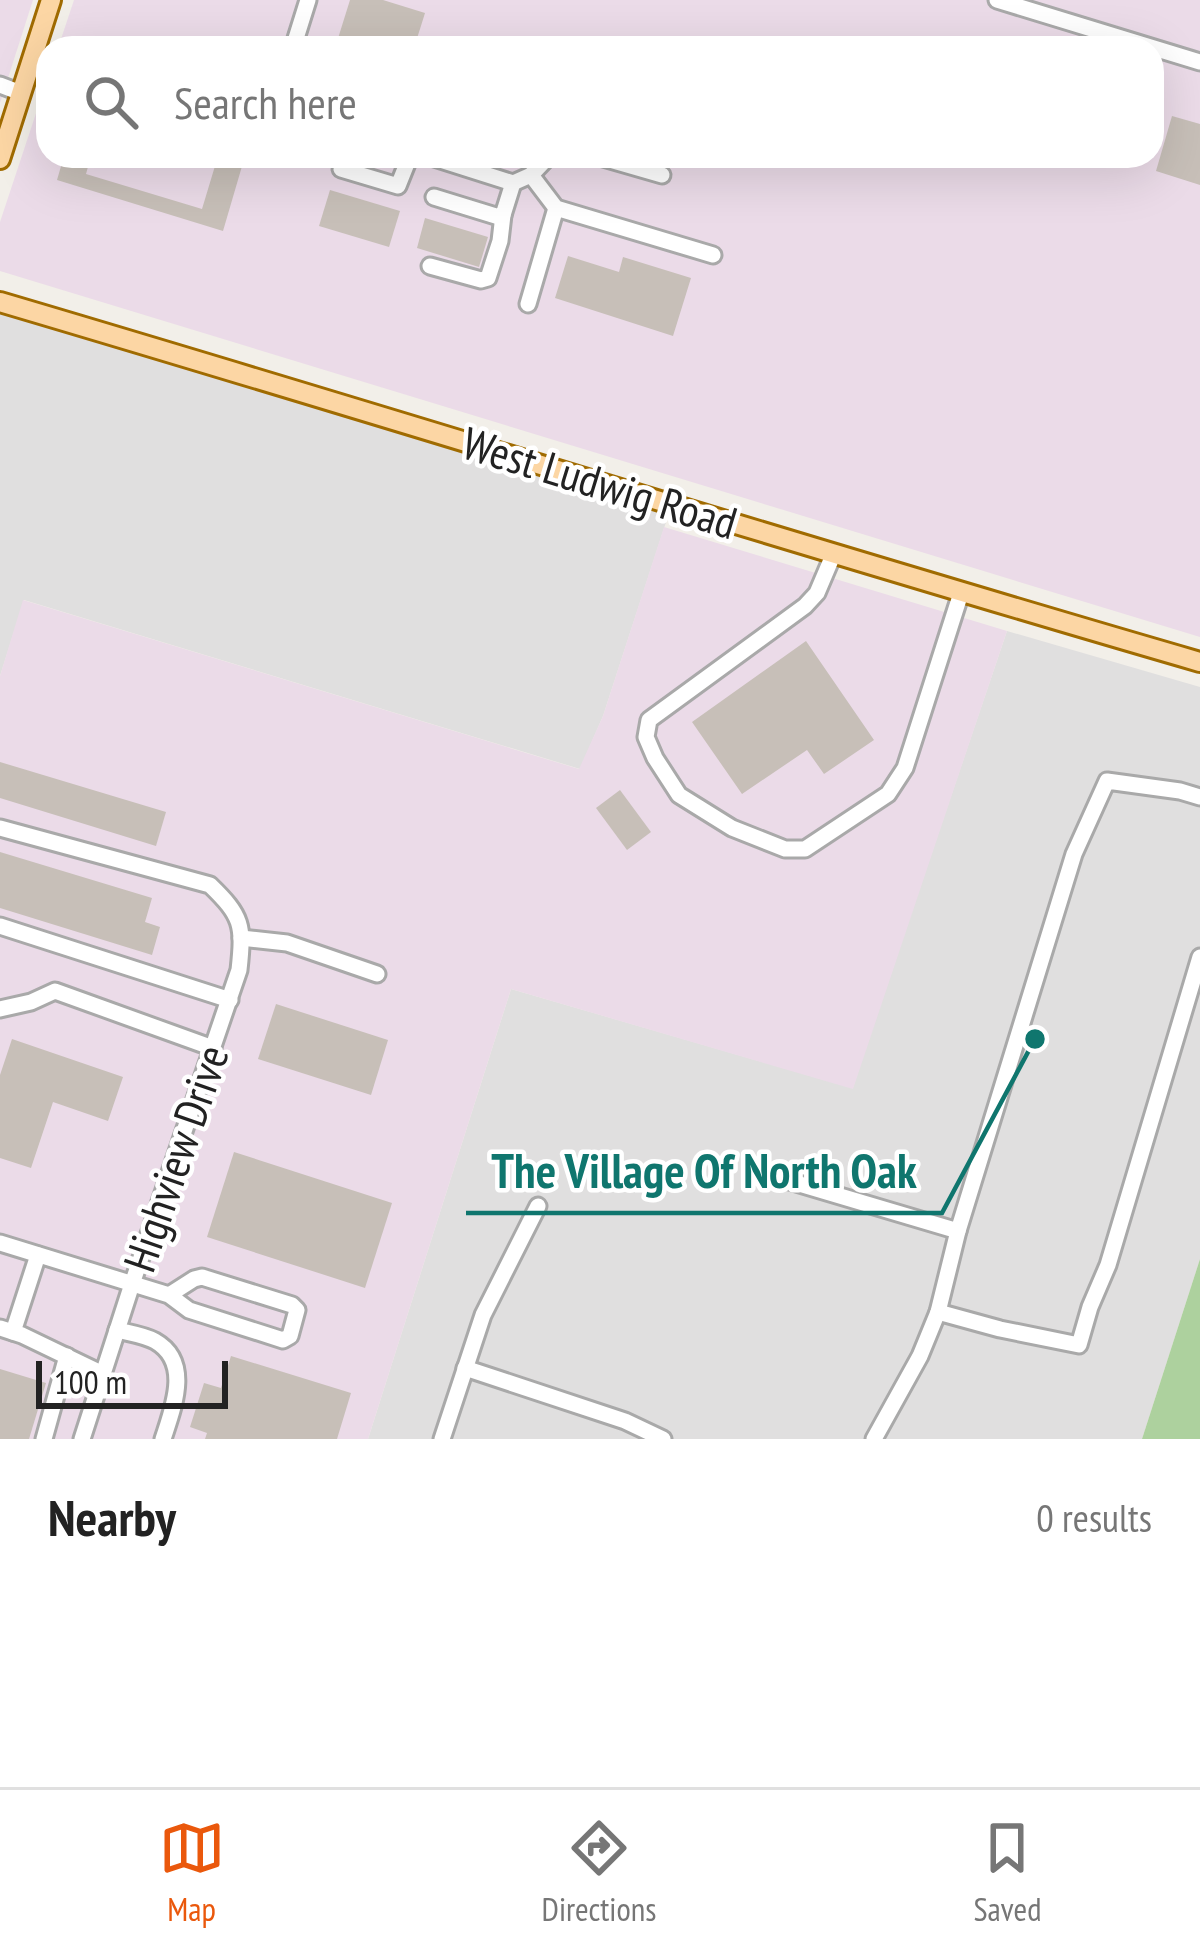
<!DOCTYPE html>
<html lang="en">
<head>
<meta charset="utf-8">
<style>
	:root { --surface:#fff; --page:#f2f2f2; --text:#222; --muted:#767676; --line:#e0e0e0; --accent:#ea580c }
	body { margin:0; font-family:"PT Sans Narrow",sans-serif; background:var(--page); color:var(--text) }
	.scale { position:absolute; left:36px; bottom:30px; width:192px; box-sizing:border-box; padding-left:12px; border:6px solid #222; border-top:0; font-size:33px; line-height:42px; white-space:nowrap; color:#222; -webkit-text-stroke:9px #fff; paint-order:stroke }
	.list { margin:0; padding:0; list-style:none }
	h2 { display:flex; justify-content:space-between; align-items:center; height:156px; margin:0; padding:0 48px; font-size:51px }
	h2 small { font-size:39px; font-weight:400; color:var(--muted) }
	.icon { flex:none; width:66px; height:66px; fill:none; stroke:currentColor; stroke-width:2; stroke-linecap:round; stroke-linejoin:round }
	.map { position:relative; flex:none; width:1200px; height:1439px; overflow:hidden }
	.search { position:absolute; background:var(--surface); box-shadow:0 12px 48px #0002; left:36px; right:36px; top:36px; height:132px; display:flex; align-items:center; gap:30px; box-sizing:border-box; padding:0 42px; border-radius:36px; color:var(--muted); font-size:45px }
	.sheet { height:348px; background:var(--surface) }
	nav { display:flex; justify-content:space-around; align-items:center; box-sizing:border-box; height:168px; border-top:3px solid var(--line); background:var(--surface); font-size:33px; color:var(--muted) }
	nav a { display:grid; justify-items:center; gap:6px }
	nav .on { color:var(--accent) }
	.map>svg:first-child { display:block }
</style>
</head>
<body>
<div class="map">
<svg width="1200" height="1439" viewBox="0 0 1200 1439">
	<rect width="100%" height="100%" fill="#f2efe9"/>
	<g fill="#e0dfdf">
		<path d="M0,303L668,516L603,716L580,769L24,600L0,676Z"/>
		<path d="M1007,631L1200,687V1259L1142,1439H368L511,989L852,1088Z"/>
	</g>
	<g fill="#ebdbe8">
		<path d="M0,0H33L0,103Z"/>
		<path d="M74,0H1200V637L0,271V222L48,77V156H1152V48H58Z"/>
		<path d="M664,527L1007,631L853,1089L511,989L368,1439H0V676L23,600L579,769L603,716Z"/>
	</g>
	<path fill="#add19e" d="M1200,1259V1439H1142Z"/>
	<g fill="#c7bfb8">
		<path d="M350,0H383L425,13L414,48H335Z"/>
		<path d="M1172,116L1200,124V185L1156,171Z"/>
		<path d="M64,156H91L86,174L202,209L218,156H245L223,231L57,180Z"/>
		<path d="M330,190L400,211L389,247L319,226Z"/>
		<path d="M425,218L488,237L479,267L417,248Z"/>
		<path d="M568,256L619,272L623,257L691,278L673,336L555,298Z"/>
		<path d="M806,641L874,740L824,774L807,750L742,794L692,722Z"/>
		<path d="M0,762L166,812L156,846L0,798Z"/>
		<path d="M620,790L651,832L627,850L596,808Z"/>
		<path d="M0,852L152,898L145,922L160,927L152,955L0,908Z"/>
		<path d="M276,1004L388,1040L371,1095L258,1059Z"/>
		<path d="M12,1039L123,1077L108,1121L53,1102L31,1168L0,1158V1075Z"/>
		<path d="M234,1152L392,1203L365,1288L207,1237Z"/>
		<path d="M231,1356L351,1393L337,1439H205L207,1433L190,1427L204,1383L221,1388Z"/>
		<path d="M0,1369L46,1383L29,1439H0Z"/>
	</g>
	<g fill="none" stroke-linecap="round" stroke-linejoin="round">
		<defs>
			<g id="minor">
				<path d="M997,0L1200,62"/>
				<path d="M293,48L308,0"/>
				<path d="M0,85L21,93"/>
				<path d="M428,156L513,183L531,175L549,156"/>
				<path d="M596,156L662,175"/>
				<path d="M341,169L398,186L410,156"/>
				<path d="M531,175L556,208L713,255"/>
				<path d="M434,197L499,217L503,215L513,183"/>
				<path d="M430,266L481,280L488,278L500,241L503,215"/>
				<path d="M528,304L556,208"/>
				<path d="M834,553L817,593L805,606L649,720L646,737L655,758L679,795L732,828L785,849H805L888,794L905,768L961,593"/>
				<path d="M0,828L210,885C242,916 244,925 239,970L132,1284L82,1439"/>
				<path d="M0,926L230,1000"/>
				<path d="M241,938L287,943L377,974"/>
				<path d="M0,1009L31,1002L55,991L213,1048"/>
				<path d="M769,1175L958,1231"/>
				<path d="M0,1243L169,1295L194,1279L202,1277L292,1305L297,1310L290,1336L283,1340L189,1310L169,1295"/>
				<path d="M938,1312L1000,1329L1079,1345L1090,1307L1108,1265L1200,957"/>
				<path d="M0,1328L22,1335L103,1374"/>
				<path d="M117,1330C129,1333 144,1335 155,1341C192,1362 173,1408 163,1439"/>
				<path d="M13,1332L38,1255"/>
				<path d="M465,1368L625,1421L663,1439"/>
				<path d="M44,1439L67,1356"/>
				<path d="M442,1439L483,1315L538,1206"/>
				<path d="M874,1439L920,1356L938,1312L958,1231L1074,854L1107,781L1180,791L1200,797"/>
			</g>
			<g id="major">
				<path d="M0,159L51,0"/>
				<path d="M0,302C400,420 799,546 1200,662"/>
			</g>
		</defs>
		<use href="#minor" stroke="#a9a9a9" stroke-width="21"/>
		<use href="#major" stroke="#a06b00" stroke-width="24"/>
		<use href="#minor" stroke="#fff" stroke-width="15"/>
		<use href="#major" stroke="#fcd6a4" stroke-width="18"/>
	</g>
	<g text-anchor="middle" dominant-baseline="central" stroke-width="9" stroke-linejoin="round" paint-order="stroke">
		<g font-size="45" fill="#222" stroke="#fff">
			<text transform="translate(600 482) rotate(17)">West Ludwig Road</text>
			<text transform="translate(175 1158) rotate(-71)">Highview Drive</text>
		</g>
	</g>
	<path fill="none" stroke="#0f766e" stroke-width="4.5" d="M1035 1039L942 1213H466"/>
	<circle fill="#0f766e" stroke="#fff" stroke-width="4.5" cx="1035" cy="1039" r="12"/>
	<g font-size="48" text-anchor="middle" font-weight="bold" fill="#0f766e" stroke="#fff" stroke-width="9" stroke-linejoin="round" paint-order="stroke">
		<text x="704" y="1188">The Village Of North Oak</text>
	</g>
</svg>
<div class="scale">100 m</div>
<div class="search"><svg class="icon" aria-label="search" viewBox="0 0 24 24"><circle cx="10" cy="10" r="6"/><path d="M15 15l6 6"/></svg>Search here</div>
</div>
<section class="sheet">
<h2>Nearby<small>0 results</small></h2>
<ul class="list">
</ul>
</section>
<nav>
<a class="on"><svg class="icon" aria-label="map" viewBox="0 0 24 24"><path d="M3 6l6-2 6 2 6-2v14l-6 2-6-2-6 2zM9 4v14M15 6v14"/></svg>Map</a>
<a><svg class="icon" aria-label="directions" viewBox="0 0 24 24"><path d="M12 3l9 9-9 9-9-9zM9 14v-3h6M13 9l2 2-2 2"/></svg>Directions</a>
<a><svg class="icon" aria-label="saved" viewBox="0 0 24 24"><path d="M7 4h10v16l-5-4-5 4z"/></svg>Saved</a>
</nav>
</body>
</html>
